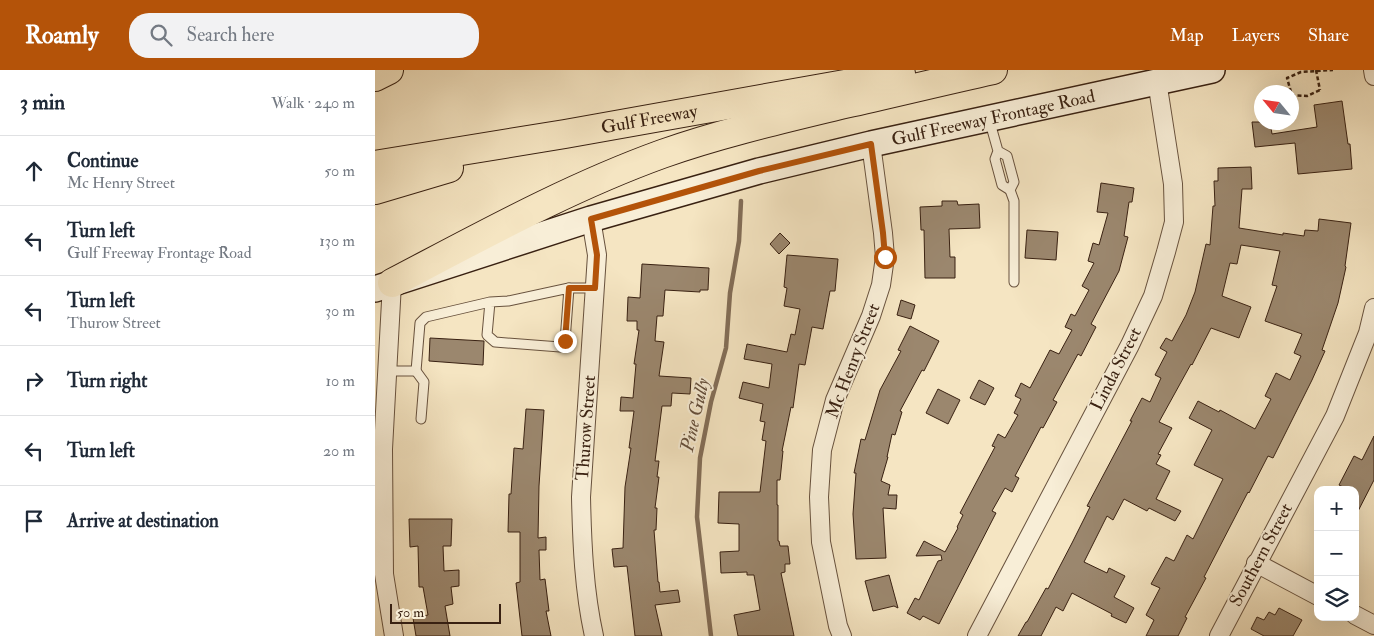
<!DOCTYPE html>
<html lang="en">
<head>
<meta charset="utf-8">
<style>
	:root { --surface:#fff; --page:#f2f2f3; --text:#1f2937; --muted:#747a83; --line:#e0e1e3; --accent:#b45309 }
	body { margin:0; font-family:"IM FELL Double Pica",serif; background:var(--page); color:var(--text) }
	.controls { position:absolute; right:15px; bottom:15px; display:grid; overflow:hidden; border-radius:10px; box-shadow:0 5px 20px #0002 }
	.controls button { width:45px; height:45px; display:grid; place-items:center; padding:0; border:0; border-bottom:1px solid var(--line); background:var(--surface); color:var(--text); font:25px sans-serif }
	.compass { position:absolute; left:879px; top:15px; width:45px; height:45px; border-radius:50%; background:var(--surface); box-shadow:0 5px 20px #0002; rotate:299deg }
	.scale { position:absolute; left:15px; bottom:12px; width:111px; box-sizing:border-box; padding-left:5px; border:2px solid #392112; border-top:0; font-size:14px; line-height:18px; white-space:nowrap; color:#392112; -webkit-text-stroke:4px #f8eed7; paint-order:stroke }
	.stop { position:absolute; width:15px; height:15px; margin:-11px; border:4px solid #b45309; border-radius:50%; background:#fff }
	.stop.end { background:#b45309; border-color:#fff; box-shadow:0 1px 5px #0008 }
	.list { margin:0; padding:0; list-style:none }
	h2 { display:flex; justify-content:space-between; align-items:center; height:65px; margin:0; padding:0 20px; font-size:21px }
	h2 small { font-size:16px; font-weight:400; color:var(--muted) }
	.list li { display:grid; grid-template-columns:32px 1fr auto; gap:15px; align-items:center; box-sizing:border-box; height:70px; padding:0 20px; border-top:1px solid var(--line) }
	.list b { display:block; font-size:19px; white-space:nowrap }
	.list p { margin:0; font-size:16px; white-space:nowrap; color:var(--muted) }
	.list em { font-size:16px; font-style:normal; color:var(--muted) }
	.icon { flex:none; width:28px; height:28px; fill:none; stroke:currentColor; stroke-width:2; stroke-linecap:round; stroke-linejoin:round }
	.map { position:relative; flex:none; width:999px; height:566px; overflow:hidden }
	header { display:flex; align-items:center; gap:30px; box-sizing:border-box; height:70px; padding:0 25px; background:var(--accent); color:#fff }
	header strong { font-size:24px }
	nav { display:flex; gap:28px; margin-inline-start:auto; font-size:18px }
	.search { width:350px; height:45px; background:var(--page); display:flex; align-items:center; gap:12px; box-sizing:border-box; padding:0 18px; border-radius:20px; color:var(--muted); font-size:19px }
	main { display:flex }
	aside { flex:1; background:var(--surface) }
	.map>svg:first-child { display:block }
</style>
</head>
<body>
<header>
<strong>Roamly</strong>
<div class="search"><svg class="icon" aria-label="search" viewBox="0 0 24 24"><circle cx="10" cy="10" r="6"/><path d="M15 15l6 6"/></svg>Search here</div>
<nav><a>Map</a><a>Layers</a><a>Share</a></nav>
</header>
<main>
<aside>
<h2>3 min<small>Walk · 240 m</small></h2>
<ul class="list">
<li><svg class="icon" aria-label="ahead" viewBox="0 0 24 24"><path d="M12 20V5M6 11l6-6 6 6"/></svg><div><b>Continue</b><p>Mc Henry Street</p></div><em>50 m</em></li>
<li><svg class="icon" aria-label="left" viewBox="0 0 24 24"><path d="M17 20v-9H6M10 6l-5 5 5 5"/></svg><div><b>Turn left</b><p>Gulf Freeway Frontage Road</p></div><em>130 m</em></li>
<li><svg class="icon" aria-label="left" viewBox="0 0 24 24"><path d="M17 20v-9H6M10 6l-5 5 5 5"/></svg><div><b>Turn left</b><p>Thurow Street</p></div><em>30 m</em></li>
<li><svg class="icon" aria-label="right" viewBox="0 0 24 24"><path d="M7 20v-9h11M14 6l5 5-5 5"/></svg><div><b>Turn right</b></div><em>10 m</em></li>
<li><svg class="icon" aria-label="left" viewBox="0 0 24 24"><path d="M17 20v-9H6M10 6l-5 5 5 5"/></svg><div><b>Turn left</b></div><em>20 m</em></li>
<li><svg class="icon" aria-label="arrive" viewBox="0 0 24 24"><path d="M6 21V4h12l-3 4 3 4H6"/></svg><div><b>Arrive at destination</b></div></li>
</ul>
</aside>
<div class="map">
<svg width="999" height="566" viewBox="0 0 999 566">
	<rect width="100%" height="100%" fill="#f5e5c2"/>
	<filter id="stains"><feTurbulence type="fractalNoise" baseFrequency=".004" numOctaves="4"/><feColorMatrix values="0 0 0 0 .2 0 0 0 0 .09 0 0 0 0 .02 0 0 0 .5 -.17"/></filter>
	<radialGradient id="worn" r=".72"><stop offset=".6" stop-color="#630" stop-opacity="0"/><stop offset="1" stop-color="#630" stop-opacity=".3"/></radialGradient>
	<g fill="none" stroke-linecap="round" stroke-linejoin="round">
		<path stroke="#836e58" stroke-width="4.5" d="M336,566L322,447L325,388L336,332L351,278L355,223L364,171L366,131"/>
	</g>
	<g fill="#9b876e" stroke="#392112">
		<path d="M967,31L973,74H975L977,99L923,104L920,73L880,77L877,52H895L897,64L942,57L939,35Z"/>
		<path d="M876,97L877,119H867L864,158L908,165V163L929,166L930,160L943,161L944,149L976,153L970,196L971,197L963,233L947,280L950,281L937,310L898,388L893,386L874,423L873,422L829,507L831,508L810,547L812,548L803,566H771L779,550L771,545L785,518L776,514L791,487L799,491L812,465L818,469L848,409L819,395L837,360L814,348L823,331L844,342L845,340L880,359L896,329L890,326L901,303L915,310L926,286L919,283L927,264L890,251L902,216L897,215L905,181L866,175L862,194L855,193L847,226L876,237L864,268L836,258L817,295L816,294L784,352L797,358L783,384L786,385L781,394L795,401L781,429L806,441L800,451L774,438L772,441L749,429L738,450L732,446L709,492L732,503L734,498L750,506L739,527L759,538L751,553L736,546L737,544L697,523L688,541L681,537L666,566H643L651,552H652L671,518L673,519L697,473L715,437L712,436L757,351H755L767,328L775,332L786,308L780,305L792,282L785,278L791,268L797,271L811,245L820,222L831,174L835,175L838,136H840L839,111H843V98Z"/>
		<path d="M726,113L759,118L757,132H754L749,166L753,167L744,201L716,254L721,257L706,286L703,284L678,330L682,332L668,358L666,357L640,406L644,408L637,422L630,418L617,441L621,443L564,554L548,546L545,550L532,543L540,528L544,530L563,491L567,490L566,485L541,486L549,471L570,482L583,458L582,457L588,445L585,443L620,377L617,376L623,364L630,368L643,345L639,343L646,329L640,326L646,313L655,318L675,280L684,284L697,260L690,257L696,244L700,246L714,220L707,216L719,193L713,191L718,173L724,175L733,143L722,142Z"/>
		<path d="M567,131H582L583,135L604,134L605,158L574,159L575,187H580V208H550L549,160H546L545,137L567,136Z"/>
		<path d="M652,160L683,162L681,190L650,188Z"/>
		<path d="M405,163L415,173L404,184L395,174Z"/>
		<path d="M412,185L463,189L460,221H455L448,259L437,257L430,295L424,294L418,338L416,337L407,381H408L405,410H402V435H403V471H404L405,476H413L415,494H410V502L406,503L419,566H363L359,545L385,540L379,505H372V502L346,503L345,482L364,481V454L343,453L344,422H385L391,371L387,370L390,352L385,351L388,334L364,328L368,312L394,318L397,294L369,289L372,274L412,282L416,264L420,265L425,239L409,236L412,218L409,217Z"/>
		<path d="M267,194L334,198L333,220H325V222L290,220L288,246H282L280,271L289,272L284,306L316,308L315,324L297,323L296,336H287L280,391H284L282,407H284L280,438H282L281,460H279L283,512H284L285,522L303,520L305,532L280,535L287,566H260L252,496L239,497L237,479L248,478L250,417L256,378H254L259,341H245L246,327L258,328L261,294H259L264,260H262V251H252L253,227L265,228Z"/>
		<path d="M526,230L540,235L536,249L522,245Z"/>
		<path d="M535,256L564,271L549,301L547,300L525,341L527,342L520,365L517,364L512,387H513L506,411L515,415L513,425H522L521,439L508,438L511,488L481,489L478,444L481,403H479L486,369L490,370L505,320L526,281L523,280Z"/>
		<path d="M55,268L109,271L108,295L54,291Z"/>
		<path d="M604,310L619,318L610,335L595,328Z"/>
		<path d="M563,319L585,330L573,354L551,343Z"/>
		<path d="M151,339L169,340L164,416L163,468L171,467V480H164L165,510L170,509L174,541H171L176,566H147L141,513L145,512V462H133L134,424H136L139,378L148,379Z"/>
		<path d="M999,366V410L980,447V420H974L964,415L979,386L987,390Z"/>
		<path d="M34,449H77L76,476H68L69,501L84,500V516L76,517L78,534L70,536L75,566H41L38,548L53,545L48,517H44L43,476L35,477Z"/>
		<path d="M514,505L523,538L519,536L498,541L490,511Z"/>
		<path d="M904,538L927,550L918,566H889L876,559L882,547L889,550L894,542L900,545Z"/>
	</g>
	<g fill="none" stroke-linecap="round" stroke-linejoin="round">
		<defs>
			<g id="service">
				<path d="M614,49L623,81L620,89L627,115L635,120L639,112L632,86L623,81"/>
				<path d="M635,120L639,131V212"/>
				<path d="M194,218H220"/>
				<path d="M12,301H41L45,253L51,247L115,232L133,231L194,218L190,271L185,277L120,272L112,265L115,232"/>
				<path d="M41,301L49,312L46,349"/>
			</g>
			<g id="minor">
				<path d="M998,0L999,6"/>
				<path d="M216,149L222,185L206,427C207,473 209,521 219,566"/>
				<path d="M17,213L8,379L9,504L19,566"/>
				<path d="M881,493L943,526"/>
				<path d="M980,545L999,555"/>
				<path d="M467,566L463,556L446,472L444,427L447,380L460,330L496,246L506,215L510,187L508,163L496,74"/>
				<path d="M602,566L755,275L778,226L791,182L799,152L798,114L782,11"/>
				<path d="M844,566L960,346L993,263L999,238"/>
			</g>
			<g id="secondary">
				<path id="s1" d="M0,219L216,149L384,101L496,74L837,0"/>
			</g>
			<g id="motorway">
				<path d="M0,7L14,0"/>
				<path id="s2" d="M0,95L190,64L526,4"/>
				<path d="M0,120L74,98"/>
				<path d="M17,213C105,167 193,118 287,84C347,63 408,49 470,34C519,23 568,11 618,0"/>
			</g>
		</defs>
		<use href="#service" stroke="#68523e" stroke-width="11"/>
		<use href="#minor" stroke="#68523e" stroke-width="20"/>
		<use href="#secondary" stroke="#392112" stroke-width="28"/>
		<use href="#motorway" stroke="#392112" stroke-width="30"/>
		<g stroke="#392112" stroke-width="2.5" stroke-dasharray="4 2.5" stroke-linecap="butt">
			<path d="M916,22L912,8L926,2L958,0"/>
			<path d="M916,25L932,26L945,20"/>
		</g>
		<use href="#service" stroke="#f8eed7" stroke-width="9"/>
		<use href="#minor" stroke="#f8eed7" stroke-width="18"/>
		<use href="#secondary" stroke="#f8eed7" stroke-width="25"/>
		<use href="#motorway" stroke="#f5e5c2" stroke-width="28"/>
		<path stroke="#392112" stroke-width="2.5" stroke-dasharray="4 2.5" stroke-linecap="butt" d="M941,0L945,20"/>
	</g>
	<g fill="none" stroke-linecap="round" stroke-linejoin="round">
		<path stroke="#b45309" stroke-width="6" d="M190,271L194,218H220L222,185L216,149L384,101L496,74L508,163L510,187"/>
	</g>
	<g text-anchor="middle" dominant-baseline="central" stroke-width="4" stroke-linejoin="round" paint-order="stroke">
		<g font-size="18" fill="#392112" stroke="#f8eed7">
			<text stroke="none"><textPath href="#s1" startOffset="642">Gulf Freeway Frontage Road</textPath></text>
			<text stroke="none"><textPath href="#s2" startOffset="278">Gulf Freeway</textPath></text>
			<text transform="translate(478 291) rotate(-69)">Mc Henry Street</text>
			<text transform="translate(741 299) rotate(-63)">Linda Street</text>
			<text transform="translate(211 358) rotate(-86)">Thurow Street</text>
			<text transform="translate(886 485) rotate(-62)">Southern Street</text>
		</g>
		<g font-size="19" font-style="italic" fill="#644e3b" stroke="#f8eed7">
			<text transform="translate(320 345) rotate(-77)">Pine Gully</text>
		</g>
	</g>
	<rect width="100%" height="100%" filter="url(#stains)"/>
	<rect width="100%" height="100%" fill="url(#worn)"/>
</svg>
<div class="controls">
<button>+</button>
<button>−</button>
<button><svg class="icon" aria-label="layers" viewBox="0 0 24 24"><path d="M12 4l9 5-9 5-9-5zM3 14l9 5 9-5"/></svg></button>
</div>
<svg class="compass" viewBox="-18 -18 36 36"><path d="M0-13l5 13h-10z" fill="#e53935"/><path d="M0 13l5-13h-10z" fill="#747a83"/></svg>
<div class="scale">50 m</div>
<div class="stop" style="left:510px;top:187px"></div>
<div class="stop end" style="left:190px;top:271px"></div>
</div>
</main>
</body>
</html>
